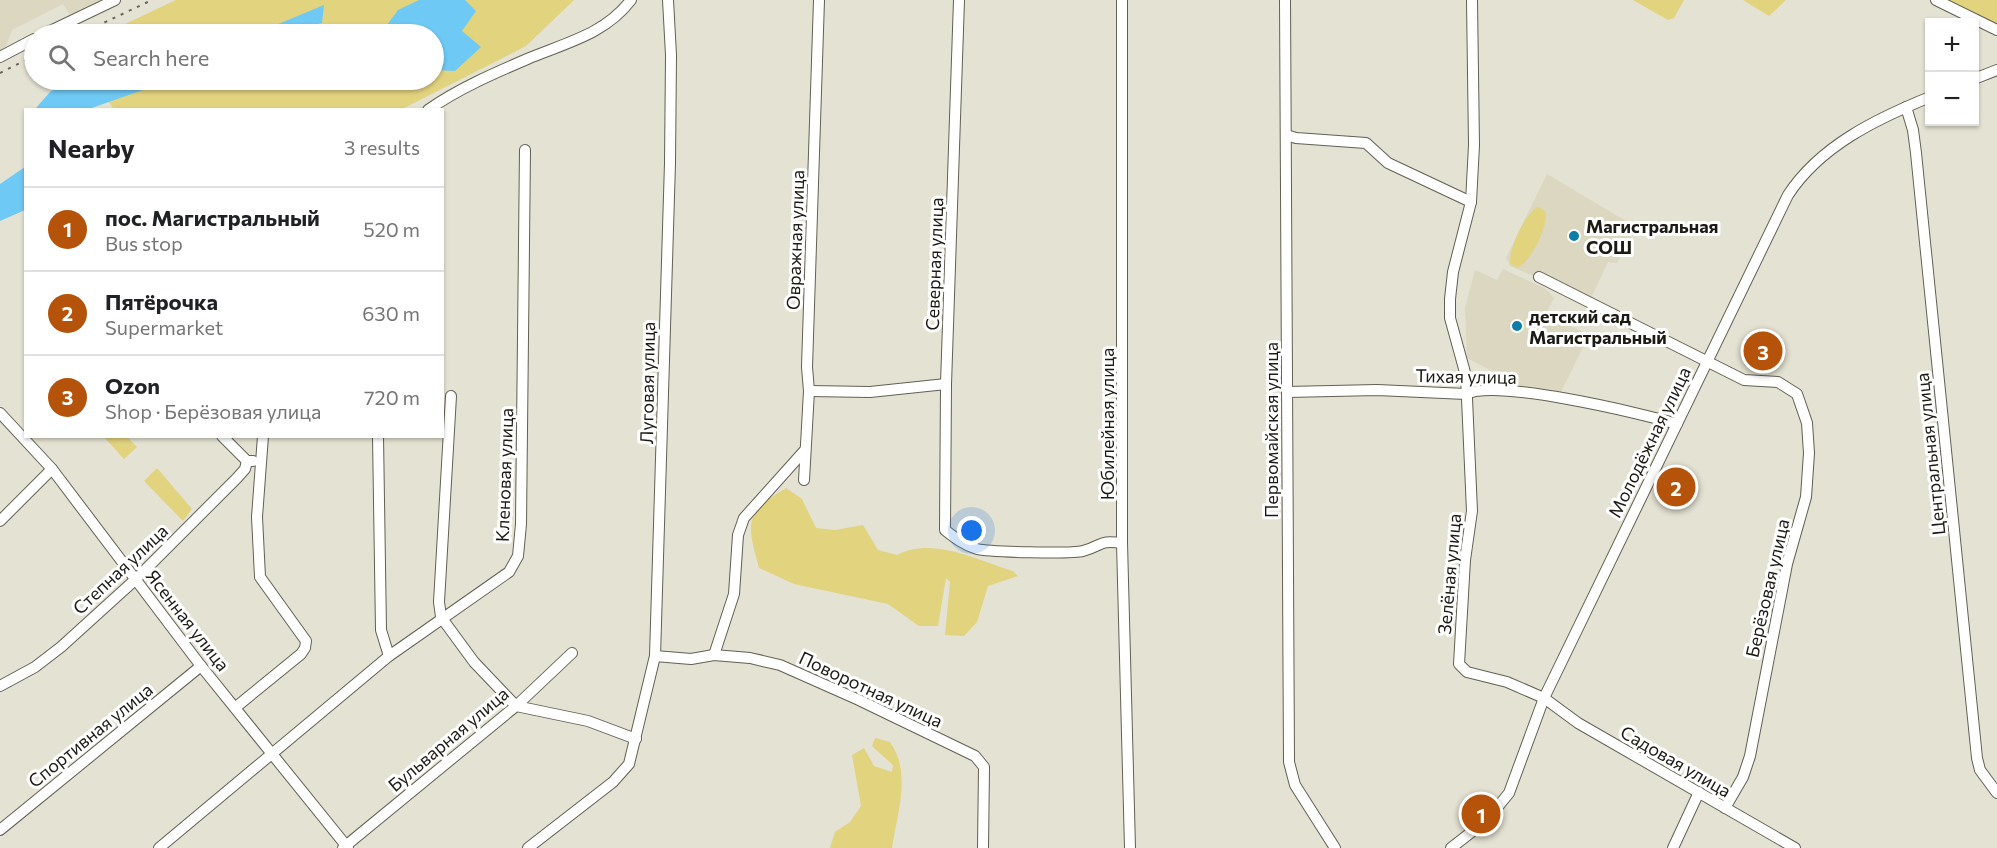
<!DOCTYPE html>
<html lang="en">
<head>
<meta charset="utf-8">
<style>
	:root { --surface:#fff; --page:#f2f2f2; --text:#202124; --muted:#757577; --line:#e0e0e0; --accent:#b45309 }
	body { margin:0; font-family:Commissioner,sans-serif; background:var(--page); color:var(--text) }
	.controls { position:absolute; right:18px; top:18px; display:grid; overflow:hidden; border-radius:0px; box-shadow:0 2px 4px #0004 }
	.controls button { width:54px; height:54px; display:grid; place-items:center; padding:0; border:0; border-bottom:2px solid var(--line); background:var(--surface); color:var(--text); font:30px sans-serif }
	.you { position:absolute; left:972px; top:531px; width:21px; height:21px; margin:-15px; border:4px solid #fff; border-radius:50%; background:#1a73e8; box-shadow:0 0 0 9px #1a73e833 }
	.badge { display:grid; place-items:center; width:39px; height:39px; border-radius:50%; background:var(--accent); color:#fff; font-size:20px; font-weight:700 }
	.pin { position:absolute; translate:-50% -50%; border:3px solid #fff; box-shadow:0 2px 6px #0006 }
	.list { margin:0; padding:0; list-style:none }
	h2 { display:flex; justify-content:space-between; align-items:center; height:78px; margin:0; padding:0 24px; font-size:26px }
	h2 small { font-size:20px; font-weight:400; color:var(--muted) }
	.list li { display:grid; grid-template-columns:39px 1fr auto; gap:18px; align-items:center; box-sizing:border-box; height:84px; padding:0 24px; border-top:2px solid var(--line) }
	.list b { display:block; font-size:22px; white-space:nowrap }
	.list p { margin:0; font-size:20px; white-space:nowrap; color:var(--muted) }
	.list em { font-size:20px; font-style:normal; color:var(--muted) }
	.icon { flex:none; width:33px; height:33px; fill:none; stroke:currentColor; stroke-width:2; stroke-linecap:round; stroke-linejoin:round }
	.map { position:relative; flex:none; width:1997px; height:848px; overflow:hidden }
	.search { position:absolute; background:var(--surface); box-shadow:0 2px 4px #0004; left:24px; top:24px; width:420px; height:66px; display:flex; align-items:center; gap:15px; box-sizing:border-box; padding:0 21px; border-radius:33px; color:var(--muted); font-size:22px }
	.panel { position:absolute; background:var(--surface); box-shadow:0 2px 4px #0004; left:24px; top:108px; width:420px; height:330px; border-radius:0px }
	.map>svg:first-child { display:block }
</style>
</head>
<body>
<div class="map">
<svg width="1997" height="848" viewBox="0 0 1997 848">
	<rect width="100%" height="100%" fill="#e4e2d2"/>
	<g fill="#dbd7c0">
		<path d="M0,0H104L71,16L63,4L12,30L5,49L0,52Z"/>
		<path d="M1547,174L1636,227L1617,263L1608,262L1590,300L1510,266L1506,258Z"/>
		<path d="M1503,269L1546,289L1554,298L1546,314L1589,335L1561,392L1524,388L1467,358L1465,308L1475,270L1497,280Z"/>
	</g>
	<g fill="#e2d37f">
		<path d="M176,0H574L526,46L402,109H114L92,80H434V34H104Z"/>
		<path d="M1633,0H1684L1674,18L1668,20Z"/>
		<path d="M1743,0H1786L1769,16Z"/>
		<path d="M1936,0H1997V29Z"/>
		<path d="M1538,207L1545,211C1550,223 1530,264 1517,268L1511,265C1506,253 1526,211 1538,207Z"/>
		<path d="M104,437H127L137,447L124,459Z"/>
		<path d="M157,468L192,509L183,521L144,481Z"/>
		<path d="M786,488L802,499L816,528L835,530L863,525L878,550L897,555C932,536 977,560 1013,571L1018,576L988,586L977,622L964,636L945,635L950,582L946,578L938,626H919L888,604L794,584L759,568C747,523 743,514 786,488Z"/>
		<path d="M875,738L890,742C912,773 897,813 892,848H830L835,832L850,822L861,806L852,755L864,748L874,766L892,772L893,765L872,746Z"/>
	</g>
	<g fill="#6ec9f4">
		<path d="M419,0H465L476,11L462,31L481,47L455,71L434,70V34H342L343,25L384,29L398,10Z"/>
		<path d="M324,5L322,23L283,32L276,25Z"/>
		<path d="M81,80H171L89,109H35L51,91Z"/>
		<path d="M25,167V210L0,221V184Z"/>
	</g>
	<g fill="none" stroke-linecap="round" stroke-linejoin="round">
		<defs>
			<g id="minor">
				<path d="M959,0L946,384L945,530C955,538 964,545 977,549C988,552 1072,554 1083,551C1104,545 1098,540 1122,543"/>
				<path d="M1122,0V543L1130,848"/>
				<path d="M1285,0L1289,762L1295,785L1335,848"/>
				<path d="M1472,0L1474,145L1471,202L1453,272L1450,299V318L1466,376L1472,511L1465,560L1459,664L1467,672L1507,682L1544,698L1578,723L1795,848"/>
				<path d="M1936,0L1997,30"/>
				<path d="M44,34L115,0"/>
				<path d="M0,57L34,39"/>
				<path d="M1974,79L1997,70"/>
				<path d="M1906,107L1913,130L1916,153L1977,758L1980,770L1997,793"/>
				<path d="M428,110C459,88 497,72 532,57C569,42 606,33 631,0"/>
				<path d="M1286,135L1296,138L1366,143L1388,163L1471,202"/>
				<path d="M1539,277L1744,380L1778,382L1797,394L1807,423L1809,453L1806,497L1787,564L1750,756L1743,777L1725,808"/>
				<path d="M809,391L870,392L946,384"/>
				<path d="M1287,392L1377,390L1466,394C1497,379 1640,413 1677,424"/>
				<path d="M451,396L439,602L441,617L474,662L516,706L588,721L636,739"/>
				<path d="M0,413L52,469L201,666L348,848"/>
				<path d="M222,436L247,461H253"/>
				<path d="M378,436L381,630L389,656"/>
				<path d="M804,480L809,391L807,367L819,0"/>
				<path d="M0,521L52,469"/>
				<path d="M714,655L734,594L738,535L744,518L805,450"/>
				<path d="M655,656L691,659L714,655L750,658L780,665L859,700L975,756L984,767L983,848"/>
				<path d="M0,686L35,667L61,647L136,579L237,478L245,469L247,461"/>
				<path d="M236,707L301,654L305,648L306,641L260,577L257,517L263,436"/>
				<path d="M0,830L201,666"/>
				<path d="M159,848L389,656L509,572L518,556L521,524L525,150"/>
				<path d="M343,848L516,706L572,653"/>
				<path d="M528,848L613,782L629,764L655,656L670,163L671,55L668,0"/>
				<path d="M1451,848L1487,820L1509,793L1544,698L1788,195C1820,146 1876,119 1930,97"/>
				<path d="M1673,848L1699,792"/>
			</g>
		</defs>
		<use href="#minor" stroke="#626053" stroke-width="12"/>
		<use href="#minor" stroke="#fff" stroke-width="10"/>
		<g stroke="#67655c" stroke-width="2" stroke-dasharray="3 6" stroke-linecap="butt">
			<path d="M80,34L152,0"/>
			<path d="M0,73L34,56"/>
		</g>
	</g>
	<g fill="#0d7da6" stroke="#fff" stroke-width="2">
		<circle cx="1574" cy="236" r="6"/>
		<circle cx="1517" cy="326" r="6"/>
	</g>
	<g text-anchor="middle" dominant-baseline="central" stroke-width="6" stroke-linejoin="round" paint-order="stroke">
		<g font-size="18" font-weight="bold" fill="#1b1a14" stroke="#fff" text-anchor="start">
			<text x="1586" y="226">Магистральная<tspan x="1586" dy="21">СОШ</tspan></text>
			<text x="1529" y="316">детский сад<tspan x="1529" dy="21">Магистральный</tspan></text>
		</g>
		<g font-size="18" fill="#1b1a14" stroke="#fff">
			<text transform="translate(795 240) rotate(-88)">Овражная улица</text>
			<text transform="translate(934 264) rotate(-88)">Северная улица</text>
			<text transform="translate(1466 376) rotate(1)">Тихая улица</text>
			<text transform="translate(647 383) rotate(-89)">Луговая улица</text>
			<text transform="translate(1107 424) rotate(-90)">Юбилейная улица</text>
			<text transform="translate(1271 430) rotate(-90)">Первомайская улица</text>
			<text transform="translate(1649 442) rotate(-64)">Молодёжная улица</text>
			<text transform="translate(1930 454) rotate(-96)">Центральная улица</text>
			<text transform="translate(504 475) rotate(-88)">Кленовая улица</text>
			<text transform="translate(120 569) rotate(-43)">Степная улица</text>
			<text transform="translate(1449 574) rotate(-85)">Зелёная улица</text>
			<text transform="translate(1767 588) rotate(-77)">Берёзовая улица</text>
			<text transform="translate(188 620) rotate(52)">Ясенная улица</text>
			<text transform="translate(871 689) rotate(25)">Поворотная улица</text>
			<text transform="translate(90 735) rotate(-39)">Спортивная улица</text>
			<text transform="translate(448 739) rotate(-40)">Бульварная улица</text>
			<text transform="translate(1676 761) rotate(30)">Садовая улица</text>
		</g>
	</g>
</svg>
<div class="controls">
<button>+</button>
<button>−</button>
</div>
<div class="you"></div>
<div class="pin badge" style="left:1481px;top:814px">1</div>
<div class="pin badge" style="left:1676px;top:487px">2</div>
<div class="pin badge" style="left:1763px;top:351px">3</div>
<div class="search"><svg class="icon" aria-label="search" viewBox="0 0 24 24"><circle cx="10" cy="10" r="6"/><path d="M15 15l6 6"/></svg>Search here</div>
<section class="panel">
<h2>Nearby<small>3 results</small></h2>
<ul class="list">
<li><span class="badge">1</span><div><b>пос. Магистральный</b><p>Bus stop</p></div><em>520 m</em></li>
<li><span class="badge">2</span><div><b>Пятёрочка</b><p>Supermarket</p></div><em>630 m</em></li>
<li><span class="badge">3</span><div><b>Ozon</b><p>Shop · Берёзовая улица</p></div><em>720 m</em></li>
</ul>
</section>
</div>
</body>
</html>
